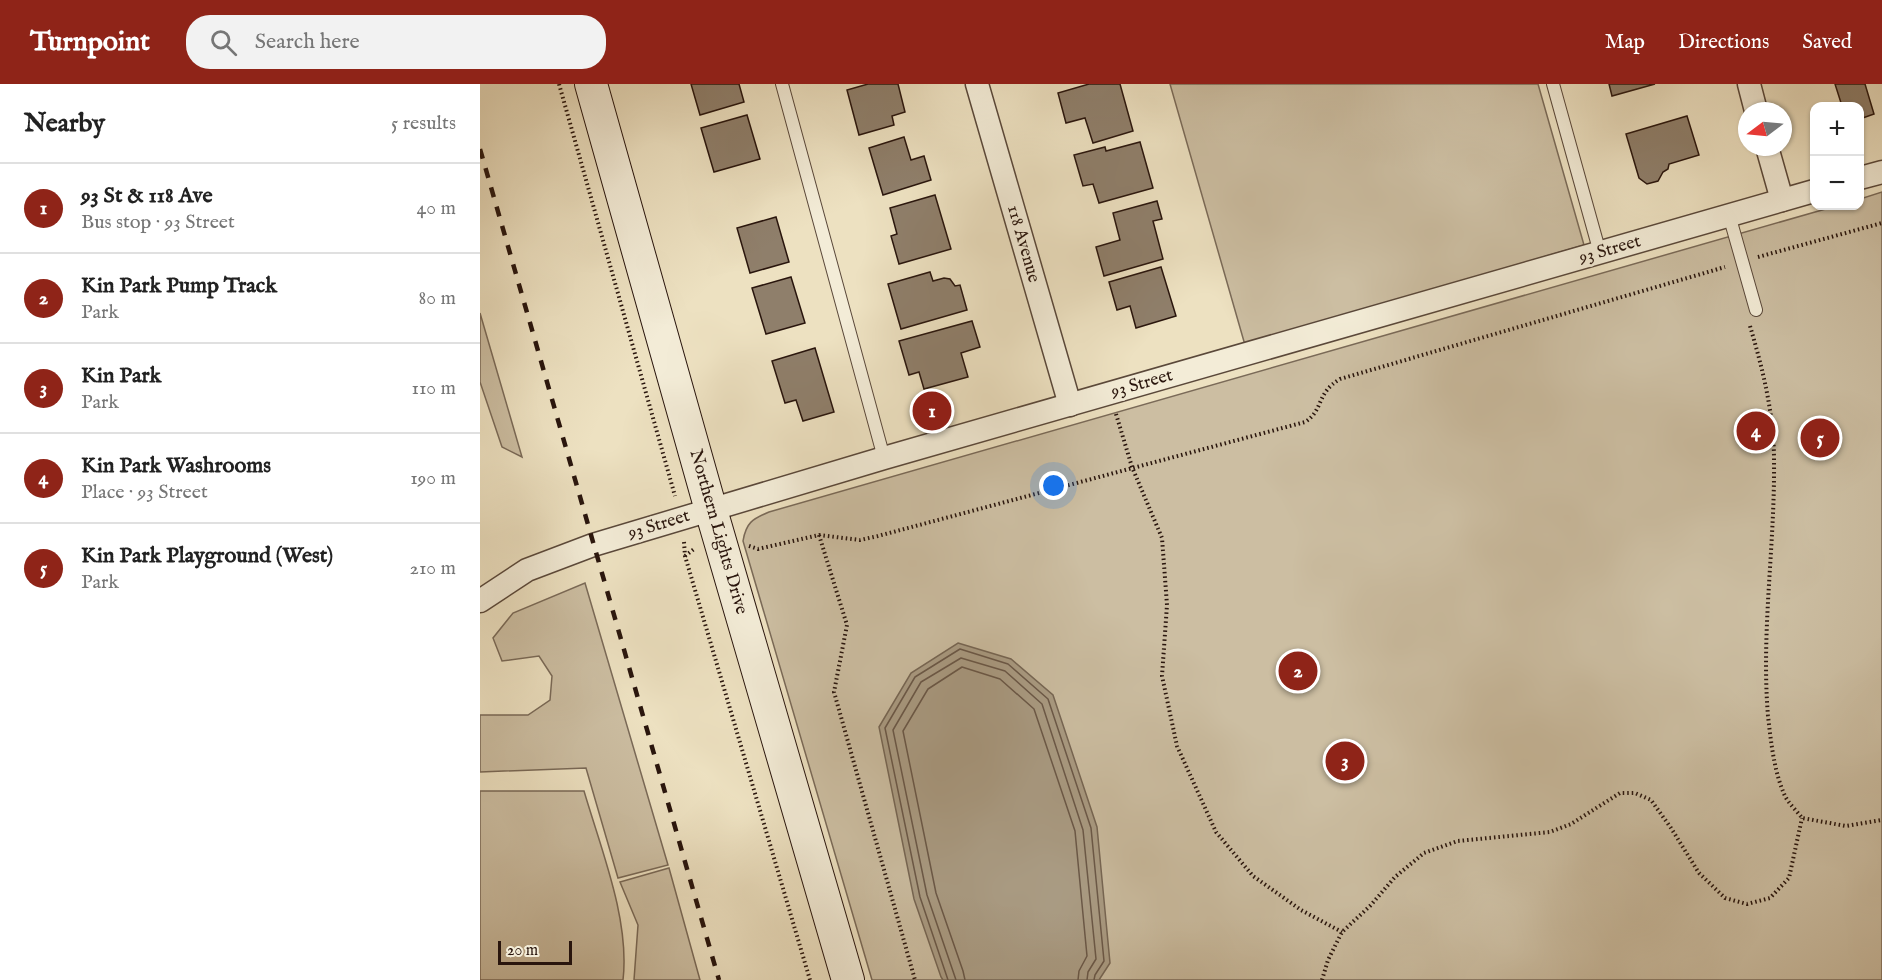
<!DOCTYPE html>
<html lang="en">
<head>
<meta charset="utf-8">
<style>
	:root { --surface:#fff; --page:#f2f2f2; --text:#222; --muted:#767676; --line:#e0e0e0; --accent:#8f2418 }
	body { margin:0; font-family:"IM FELL English",serif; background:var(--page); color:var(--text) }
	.controls { position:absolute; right:18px; top:18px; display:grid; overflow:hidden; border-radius:12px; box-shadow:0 2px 4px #0004 }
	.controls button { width:54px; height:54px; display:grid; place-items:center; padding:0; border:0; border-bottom:2px solid var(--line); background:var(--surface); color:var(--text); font:30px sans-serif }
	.compass { position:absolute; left:1258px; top:18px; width:54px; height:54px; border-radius:50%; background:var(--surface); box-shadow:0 2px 4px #0004; rotate:254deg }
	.scale { position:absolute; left:18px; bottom:15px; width:74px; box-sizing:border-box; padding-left:6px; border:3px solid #29150d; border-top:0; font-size:16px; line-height:21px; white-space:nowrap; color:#29150d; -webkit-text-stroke:4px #f3ecd7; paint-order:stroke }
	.you { position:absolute; left:574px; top:402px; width:21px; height:21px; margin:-15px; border:4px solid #fff; border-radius:50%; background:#1a73e8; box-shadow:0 0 0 9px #1a73e833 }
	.badge { display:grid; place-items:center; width:39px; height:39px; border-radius:50%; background:var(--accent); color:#fff; font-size:20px; font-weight:700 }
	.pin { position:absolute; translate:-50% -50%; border:3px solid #fff; box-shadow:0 2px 6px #0006 }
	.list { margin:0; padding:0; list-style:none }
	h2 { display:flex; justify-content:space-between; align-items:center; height:78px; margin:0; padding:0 24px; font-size:26px }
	h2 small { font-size:20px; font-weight:400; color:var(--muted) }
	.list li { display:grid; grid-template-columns:39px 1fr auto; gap:18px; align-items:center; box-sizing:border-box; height:90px; padding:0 24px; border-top:2px solid var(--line) }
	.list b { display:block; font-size:22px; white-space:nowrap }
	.list p { margin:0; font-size:20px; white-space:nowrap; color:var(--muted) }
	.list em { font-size:20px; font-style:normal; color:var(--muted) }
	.icon { flex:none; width:33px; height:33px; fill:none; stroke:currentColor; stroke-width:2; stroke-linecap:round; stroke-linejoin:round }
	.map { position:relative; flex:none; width:1402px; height:896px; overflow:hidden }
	header { display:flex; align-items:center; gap:36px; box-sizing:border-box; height:84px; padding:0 30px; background:var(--accent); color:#fff }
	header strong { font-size:28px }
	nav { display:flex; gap:33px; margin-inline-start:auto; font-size:21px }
	.search { width:420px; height:54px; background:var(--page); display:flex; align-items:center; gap:15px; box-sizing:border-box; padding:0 21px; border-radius:24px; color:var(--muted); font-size:22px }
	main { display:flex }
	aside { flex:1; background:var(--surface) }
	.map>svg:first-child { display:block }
</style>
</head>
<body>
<header>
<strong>Turnpoint</strong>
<div class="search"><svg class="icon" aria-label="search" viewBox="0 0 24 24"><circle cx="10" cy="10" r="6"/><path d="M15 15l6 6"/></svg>Search here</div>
<nav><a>Map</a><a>Directions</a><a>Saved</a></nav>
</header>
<main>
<aside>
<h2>Nearby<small>5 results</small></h2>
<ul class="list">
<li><span class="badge">1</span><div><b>93 St &amp; 118 Ave</b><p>Bus stop · 93 Street</p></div><em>40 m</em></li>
<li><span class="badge">2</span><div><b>Kin Park Pump Track</b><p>Park</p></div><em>80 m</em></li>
<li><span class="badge">3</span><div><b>Kin Park</b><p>Park</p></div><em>110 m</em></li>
<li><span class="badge">4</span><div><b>Kin Park Washrooms</b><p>Place · 93 Street</p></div><em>190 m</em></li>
<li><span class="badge">5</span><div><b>Kin Park Playground (West)</b><p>Park</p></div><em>210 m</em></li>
</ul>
</aside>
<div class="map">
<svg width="1402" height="896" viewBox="0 0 1402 896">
	<rect width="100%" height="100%" fill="#ede1c1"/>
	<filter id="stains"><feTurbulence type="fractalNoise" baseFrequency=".00333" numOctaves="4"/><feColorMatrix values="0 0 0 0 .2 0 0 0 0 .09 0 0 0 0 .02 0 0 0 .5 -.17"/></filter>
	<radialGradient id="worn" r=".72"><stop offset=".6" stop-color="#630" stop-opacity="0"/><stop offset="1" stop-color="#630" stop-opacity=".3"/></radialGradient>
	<g fill="#ccbea2" stroke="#7a6a58" stroke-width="1.5">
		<path d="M690,0H1058L1104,161L765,261Z"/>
		<path d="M1402,108V896H392L263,457C266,439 272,435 289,428L1356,122H1380V115Z"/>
		<path d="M0,229L42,373L22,363L0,298Z"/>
		<path d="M105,499L188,781L138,794L106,684L0,688V631H48L70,616L72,592L59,572L22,577L13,554L33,529Z"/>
		<path d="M0,707H104C121,765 150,836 143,896H0Z"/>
		<path d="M189,784L220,896H154L158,841L140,798Z"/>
	</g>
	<path fill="#aa9c84" stroke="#766654" stroke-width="1.5" d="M478,559L531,575L573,611L617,743L630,879L619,896H463L461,893L434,815L399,643L431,589Z"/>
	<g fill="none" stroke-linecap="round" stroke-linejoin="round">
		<g stroke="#6a5848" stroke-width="1.5">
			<path d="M468,896L440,813L405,644L435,593L480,565L528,580L568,615L611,744L624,877L615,891L614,896"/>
			<path d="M476,896L447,811L413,646L441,598L481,574L525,587L562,620L603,746L616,875L608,888L607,896"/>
			<path d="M485,896L483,887L456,809L423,647L448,605L482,583L520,595L554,625L595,747L607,872L599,887L598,896"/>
		</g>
	</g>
	<g fill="#8f7f6b" stroke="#29150d" stroke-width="1.5">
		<path d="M211,0H259L264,18L220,31Z"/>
		<path d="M388,0H418L425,28L412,32L414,41L379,51L367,6Z"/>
		<path d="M609,0H640L653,47L613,59L605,34L586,39L578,9Z"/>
		<path d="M1129,0H1175L1132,12Z"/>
		<path d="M1355,0H1385L1394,30L1380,35V22H1362Z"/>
		<path d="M267,31L280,75L234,88L221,44Z"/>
		<path d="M1207,32L1219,71L1189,80L1188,85L1183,88L1178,97L1167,100L1159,94L1146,50Z"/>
		<path d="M424,53L431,76L444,72L451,96L403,111L389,64Z"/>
		<path d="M660,58L673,104L619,119L613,100L603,102L594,71L625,63L626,67Z"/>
		<path d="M455,111L471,165L419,180L411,152L417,150L410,124Z"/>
		<path d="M677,117L682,135L673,137L683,175L624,192L616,163L640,156L633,129Z"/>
		<path d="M296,133L309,178L270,189L257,144Z"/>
		<path d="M681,183L696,232L656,244L650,222L637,226L629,198Z"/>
		<path d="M450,188L453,197L464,194L470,195L475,202L480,201L487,226L421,245L408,200Z"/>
		<path d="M311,193L325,239L286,250L272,204Z"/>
		<path d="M492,237L500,263L481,269L488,293L444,305L439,288L429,291L419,257Z"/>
		<path d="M335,264L354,328L323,337L316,316L305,319L292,277Z"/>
		<path d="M1279,336L1284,356L1274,358L1269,338Z"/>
	</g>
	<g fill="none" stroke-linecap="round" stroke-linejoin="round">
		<defs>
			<g id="lane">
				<path d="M302,0L404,374"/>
				<path d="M1073,0L1120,169"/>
				<path d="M1249,131L1276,226"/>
			</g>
			<g id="street">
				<path d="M497,0L590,321"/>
				<path d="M1269,0L1276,27"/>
				<path d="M1287,63L1302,116"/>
				<path d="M1380,94L1402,88"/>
				<path d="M0,517L47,486L113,461L404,374L1334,107"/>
			</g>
			<path id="secondary" d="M111,0L231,426L368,896"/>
		</defs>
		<use href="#lane" stroke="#5a483a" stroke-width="14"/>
		<use href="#street" stroke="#5a483a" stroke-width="25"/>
		<use href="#secondary" stroke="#29150d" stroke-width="34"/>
		<g stroke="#29150d" stroke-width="4" stroke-dasharray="1.5 3" stroke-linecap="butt">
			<path d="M79,0L195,412"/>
			<path d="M1278,173L1402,139"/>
			<path d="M1270,242C1283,286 1294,330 1294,376C1295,462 1281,547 1288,632C1291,658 1294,688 1305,712C1309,720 1317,727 1322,734L1366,742L1402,736"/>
			<path d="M636,330L652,383L682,454L687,521L682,592L697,662L736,748L773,792L821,826L862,848"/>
			<path d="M339,451L367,541L354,608L435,896"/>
			<path d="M204,458L205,472L330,896"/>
			<path d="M269,462L278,465L339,451L380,456L398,452L825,338C844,326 836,309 860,295L1245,183"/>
			<path d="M205,472L214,465"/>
			<path d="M842,896L848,876L862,848L890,822L915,793L944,769L978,757L1070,748L1091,740L1140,709H1155L1171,716L1191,744L1219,789L1245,814L1267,820L1290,814L1309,794L1322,734"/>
		</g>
		<use href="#lane" stroke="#f3ecd7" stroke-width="12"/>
		<use href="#street" stroke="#f3ecd7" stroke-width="22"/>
		<use href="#secondary" stroke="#f3ecd7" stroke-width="32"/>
		<path stroke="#29150d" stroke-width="4.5" stroke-dasharray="10 10" stroke-linecap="butt" d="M0,65L239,896"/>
	</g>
	<g text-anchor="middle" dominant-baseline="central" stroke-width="5" stroke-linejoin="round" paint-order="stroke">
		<g font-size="18" fill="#29150d" stroke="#f3ecd7">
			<text transform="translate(543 160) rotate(74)">118 Avenue</text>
			<text transform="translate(1130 166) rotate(-16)">93 Street</text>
			<text transform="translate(662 300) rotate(-16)">93 Street</text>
			<text transform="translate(179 441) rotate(-17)">93 Street</text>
			<text transform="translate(238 448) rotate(74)">Northern Lights Drive</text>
		</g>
	</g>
	<rect width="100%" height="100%" filter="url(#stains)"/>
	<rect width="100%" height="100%" fill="url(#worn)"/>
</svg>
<div class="controls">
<button>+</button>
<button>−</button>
</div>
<svg class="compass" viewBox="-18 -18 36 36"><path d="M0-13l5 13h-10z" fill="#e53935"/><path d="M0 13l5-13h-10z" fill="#767676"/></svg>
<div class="scale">20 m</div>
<div class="you"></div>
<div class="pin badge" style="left:452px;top:327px">1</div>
<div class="pin badge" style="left:818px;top:587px">2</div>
<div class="pin badge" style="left:865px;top:677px">3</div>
<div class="pin badge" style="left:1276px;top:347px">4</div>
<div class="pin badge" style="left:1340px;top:354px">5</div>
</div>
</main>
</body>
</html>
